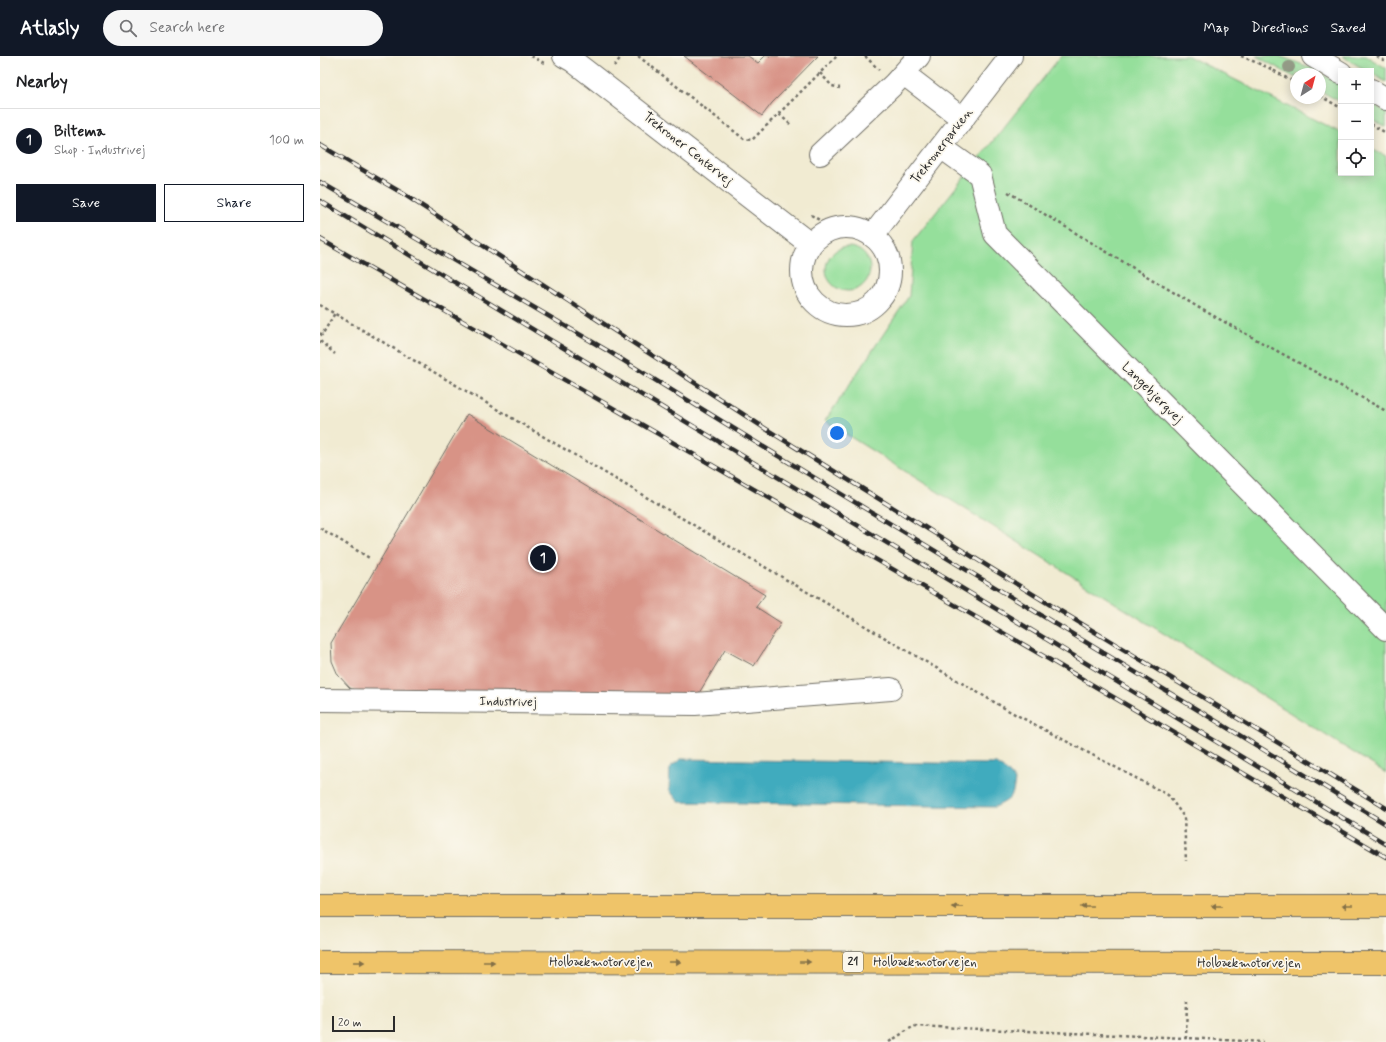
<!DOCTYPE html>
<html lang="en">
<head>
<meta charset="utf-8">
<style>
	:root { --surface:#fff; --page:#f6f6f6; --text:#202124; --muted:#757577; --line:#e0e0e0; --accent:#111827 }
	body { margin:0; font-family:Mynerve,sans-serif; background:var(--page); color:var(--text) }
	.controls { position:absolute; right:12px; top:12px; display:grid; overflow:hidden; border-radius:0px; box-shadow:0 2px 10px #0003 }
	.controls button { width:36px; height:36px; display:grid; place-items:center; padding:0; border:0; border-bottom:1px solid var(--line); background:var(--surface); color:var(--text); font:20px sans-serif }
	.compass { position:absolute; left:970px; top:12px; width:36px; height:36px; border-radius:50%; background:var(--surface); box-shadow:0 2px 10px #0003; rotate:36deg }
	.scale { position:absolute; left:12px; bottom:10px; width:63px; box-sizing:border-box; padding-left:4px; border:2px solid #2b2b2b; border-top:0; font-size:11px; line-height:14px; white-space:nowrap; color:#2b2b2b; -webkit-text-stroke:3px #fbf7ec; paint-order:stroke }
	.you { position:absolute; left:517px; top:377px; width:14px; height:14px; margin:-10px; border:3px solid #fff; border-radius:50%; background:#1a73e8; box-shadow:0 0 0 6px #1a73e833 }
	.badge { display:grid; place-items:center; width:26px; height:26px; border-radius:50%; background:var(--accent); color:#fff; font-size:13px; font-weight:700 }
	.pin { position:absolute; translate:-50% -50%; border:2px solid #fff; box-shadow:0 1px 4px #0006 }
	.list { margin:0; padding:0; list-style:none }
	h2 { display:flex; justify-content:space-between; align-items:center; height:52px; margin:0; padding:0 16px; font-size:17px }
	h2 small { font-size:13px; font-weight:400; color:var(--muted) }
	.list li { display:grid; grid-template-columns:26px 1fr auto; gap:12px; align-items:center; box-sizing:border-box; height:64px; padding:0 16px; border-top:1px solid var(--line) }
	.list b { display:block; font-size:15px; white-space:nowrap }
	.list p { margin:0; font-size:13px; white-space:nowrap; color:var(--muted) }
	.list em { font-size:13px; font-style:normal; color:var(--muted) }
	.actions { display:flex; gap:8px; padding:12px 16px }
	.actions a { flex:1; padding:9px 0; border:1px solid var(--accent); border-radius:0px; text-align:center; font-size:14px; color:var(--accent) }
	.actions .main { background:var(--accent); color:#fff }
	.icon { flex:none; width:22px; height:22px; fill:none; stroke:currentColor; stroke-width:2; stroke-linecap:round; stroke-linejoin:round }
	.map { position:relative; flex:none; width:1066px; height:986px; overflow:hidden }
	header { display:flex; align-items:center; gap:24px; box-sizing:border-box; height:56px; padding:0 20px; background:var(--accent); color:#fff }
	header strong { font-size:19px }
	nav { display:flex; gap:22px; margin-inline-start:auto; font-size:14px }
	.search { width:280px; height:36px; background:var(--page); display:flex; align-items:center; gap:10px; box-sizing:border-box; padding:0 14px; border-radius:22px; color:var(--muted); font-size:15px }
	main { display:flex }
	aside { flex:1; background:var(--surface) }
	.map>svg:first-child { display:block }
</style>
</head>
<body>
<header>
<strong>Atlasly</strong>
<div class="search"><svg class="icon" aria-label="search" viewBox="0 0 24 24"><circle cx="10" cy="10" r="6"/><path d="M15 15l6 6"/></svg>Search here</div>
<nav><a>Map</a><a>Directions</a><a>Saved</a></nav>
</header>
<main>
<aside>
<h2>Nearby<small></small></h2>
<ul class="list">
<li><span class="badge">1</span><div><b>Biltema</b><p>Shop · Industrivej</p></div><em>100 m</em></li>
</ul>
<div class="actions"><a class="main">Save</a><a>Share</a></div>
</aside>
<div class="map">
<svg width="1066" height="986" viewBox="0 0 1066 986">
	<rect width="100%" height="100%" fill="#fbf7ec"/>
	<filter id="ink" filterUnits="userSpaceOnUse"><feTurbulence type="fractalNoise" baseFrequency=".025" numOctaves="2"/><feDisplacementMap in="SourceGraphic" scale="8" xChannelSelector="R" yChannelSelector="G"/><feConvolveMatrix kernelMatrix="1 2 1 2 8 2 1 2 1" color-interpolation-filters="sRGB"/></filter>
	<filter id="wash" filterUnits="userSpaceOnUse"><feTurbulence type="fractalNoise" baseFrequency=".012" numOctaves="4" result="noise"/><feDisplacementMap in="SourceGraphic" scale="16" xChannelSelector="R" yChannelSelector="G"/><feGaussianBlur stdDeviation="0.9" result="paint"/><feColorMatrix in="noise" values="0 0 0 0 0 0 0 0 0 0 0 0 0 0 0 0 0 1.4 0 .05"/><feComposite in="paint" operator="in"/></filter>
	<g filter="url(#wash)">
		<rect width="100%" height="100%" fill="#f1ebd2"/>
		<g fill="#95df9b" stroke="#608563">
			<path d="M741,0H868L1021,77V117H1051V93L1066,100V717L505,365L589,240L593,185Z"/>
			<path d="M936,0H959L992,12L1021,29V46L1000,35V18H976V22Z"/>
			<path d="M1022,0H1046L1066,12V26L1051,17V15H1047Z"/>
			<path d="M1051,47L1066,56V71L1051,63Z"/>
			<circle cx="528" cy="213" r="22"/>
		</g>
		<path fill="#3fabbe" stroke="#356b74" d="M361,703L676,708L688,716L695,724C693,742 691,743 675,751L359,746L349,734L350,711Z"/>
		<g id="blocks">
			<g fill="#d89386">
				<path d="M364,0H428L438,7L445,0H498L452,47L442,60Z"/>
				<path d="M147,358L445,539L436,551L461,567L434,610L405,594L376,642L42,638L30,632L18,619L12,605L11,587Z"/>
			</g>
		</g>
	</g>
	<g filter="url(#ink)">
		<use href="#blocks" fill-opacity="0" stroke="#706e65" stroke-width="1"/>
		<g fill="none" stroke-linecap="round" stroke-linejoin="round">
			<defs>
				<g id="minor">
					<path d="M244,0L253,5L490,188"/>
					<path d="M993,0L1021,17"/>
					<path d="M584,18L643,63"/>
					<path d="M1051,34L1066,43"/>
					<path d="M621,91L660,119L675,178L1066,573"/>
					<path d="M500,98L574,28L599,0"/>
					<circle cx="526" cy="215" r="44"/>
					<path d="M553,179L691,0"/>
					<path d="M0,644L375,648L571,633"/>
				</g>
				<g id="highway">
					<path d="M0,850H1066"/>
					<path d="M0,906L1066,907"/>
				</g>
			</defs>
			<use href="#minor" stroke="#706e65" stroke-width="24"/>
			<use href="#highway" stroke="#706e65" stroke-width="24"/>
			<g stroke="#706e65" stroke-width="2.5" stroke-dasharray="3 3" stroke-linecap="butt">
				<path d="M211,0L224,7"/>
				<path d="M318,0L424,83L432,84L517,0"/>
				<path d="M545,0L559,14"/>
				<path d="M921,0L949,12L976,27"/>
				<path d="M1057,0L1066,6"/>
				<path d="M294,10L302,0"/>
				<path d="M500,17L512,30L520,32"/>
				<path d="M1000,40L1021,52"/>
				<path d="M459,58L472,70"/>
				<path d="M1051,68L1066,77"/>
				<path d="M688,136L881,253L1066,355"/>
				<path d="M491,159L513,172"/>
				<path d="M0,249L691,656L848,739L864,761L866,805"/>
				<path d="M0,277L2,279L15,257"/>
				<path d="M0,285L15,298"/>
				<path d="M0,472L51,503"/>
				<path d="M867,944L866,982L943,986"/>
				<path d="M569,986L594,970L866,982"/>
			</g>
			<use href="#minor" stroke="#fff" stroke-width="22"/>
			<use href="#highway" stroke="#efc469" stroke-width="22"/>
			<defs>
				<g id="rail">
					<path d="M0,89L82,137L446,373L737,553L1066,752"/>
					<path d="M0,126L288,295L437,387L1066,768"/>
					<path d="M0,145L1066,788"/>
					<path d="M0,183L713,594L1066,801"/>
				</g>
			</defs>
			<use href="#rail" stroke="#2b2b2b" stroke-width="4.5"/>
			<use href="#rail" stroke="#fbf7ec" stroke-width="3" stroke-dasharray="9" stroke-linecap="butt"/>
		</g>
		<circle fill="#939a86" cx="969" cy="11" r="6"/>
		<defs><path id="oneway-solid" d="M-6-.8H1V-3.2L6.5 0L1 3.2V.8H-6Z"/></defs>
		<g fill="#837047">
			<use href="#oneway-solid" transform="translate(637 850) rotate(-180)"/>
			<use href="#oneway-solid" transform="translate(767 850) rotate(-180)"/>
			<use href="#oneway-solid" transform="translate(897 850) rotate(-180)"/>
			<use href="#oneway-solid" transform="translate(1027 850) rotate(-180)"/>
			<use href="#oneway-solid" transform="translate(39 906)"/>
			<use href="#oneway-solid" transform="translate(169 906)"/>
			<use href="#oneway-solid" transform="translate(355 906)"/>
			<use href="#oneway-solid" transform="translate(485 906)"/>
		</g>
	</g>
	<g text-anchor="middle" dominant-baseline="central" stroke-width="3.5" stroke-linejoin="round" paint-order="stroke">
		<rect fill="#fbf7ec" stroke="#696865" stroke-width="1" x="523" y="896" width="20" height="20" rx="3"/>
		<g font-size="12" font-weight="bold" fill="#2b2b2b">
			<text x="533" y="906">21</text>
		</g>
		<g font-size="13" fill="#2b2b2b" stroke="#fbf7ec">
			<text transform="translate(622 90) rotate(-52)">Trekronerparken</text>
			<text transform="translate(368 93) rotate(38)">Trekroner Centervej</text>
			<text transform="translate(832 337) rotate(45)">Langebjergvej</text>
			<text transform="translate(188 646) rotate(1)">Industrivej</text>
			<text x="281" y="906">Holbækmotorvejen</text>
			<text x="605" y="906">Holbækmotorvejen</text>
			<text x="929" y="907">Holbækmotorvejen</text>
		</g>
	</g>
</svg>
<div class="controls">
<button>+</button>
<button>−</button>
<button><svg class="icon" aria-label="locate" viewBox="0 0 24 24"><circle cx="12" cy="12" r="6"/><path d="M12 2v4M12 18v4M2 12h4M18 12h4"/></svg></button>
</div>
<svg class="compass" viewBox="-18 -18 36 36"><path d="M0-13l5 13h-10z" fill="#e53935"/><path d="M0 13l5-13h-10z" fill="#757577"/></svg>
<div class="scale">20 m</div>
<div class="you"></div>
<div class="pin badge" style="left:223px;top:502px">1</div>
</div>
</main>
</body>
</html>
